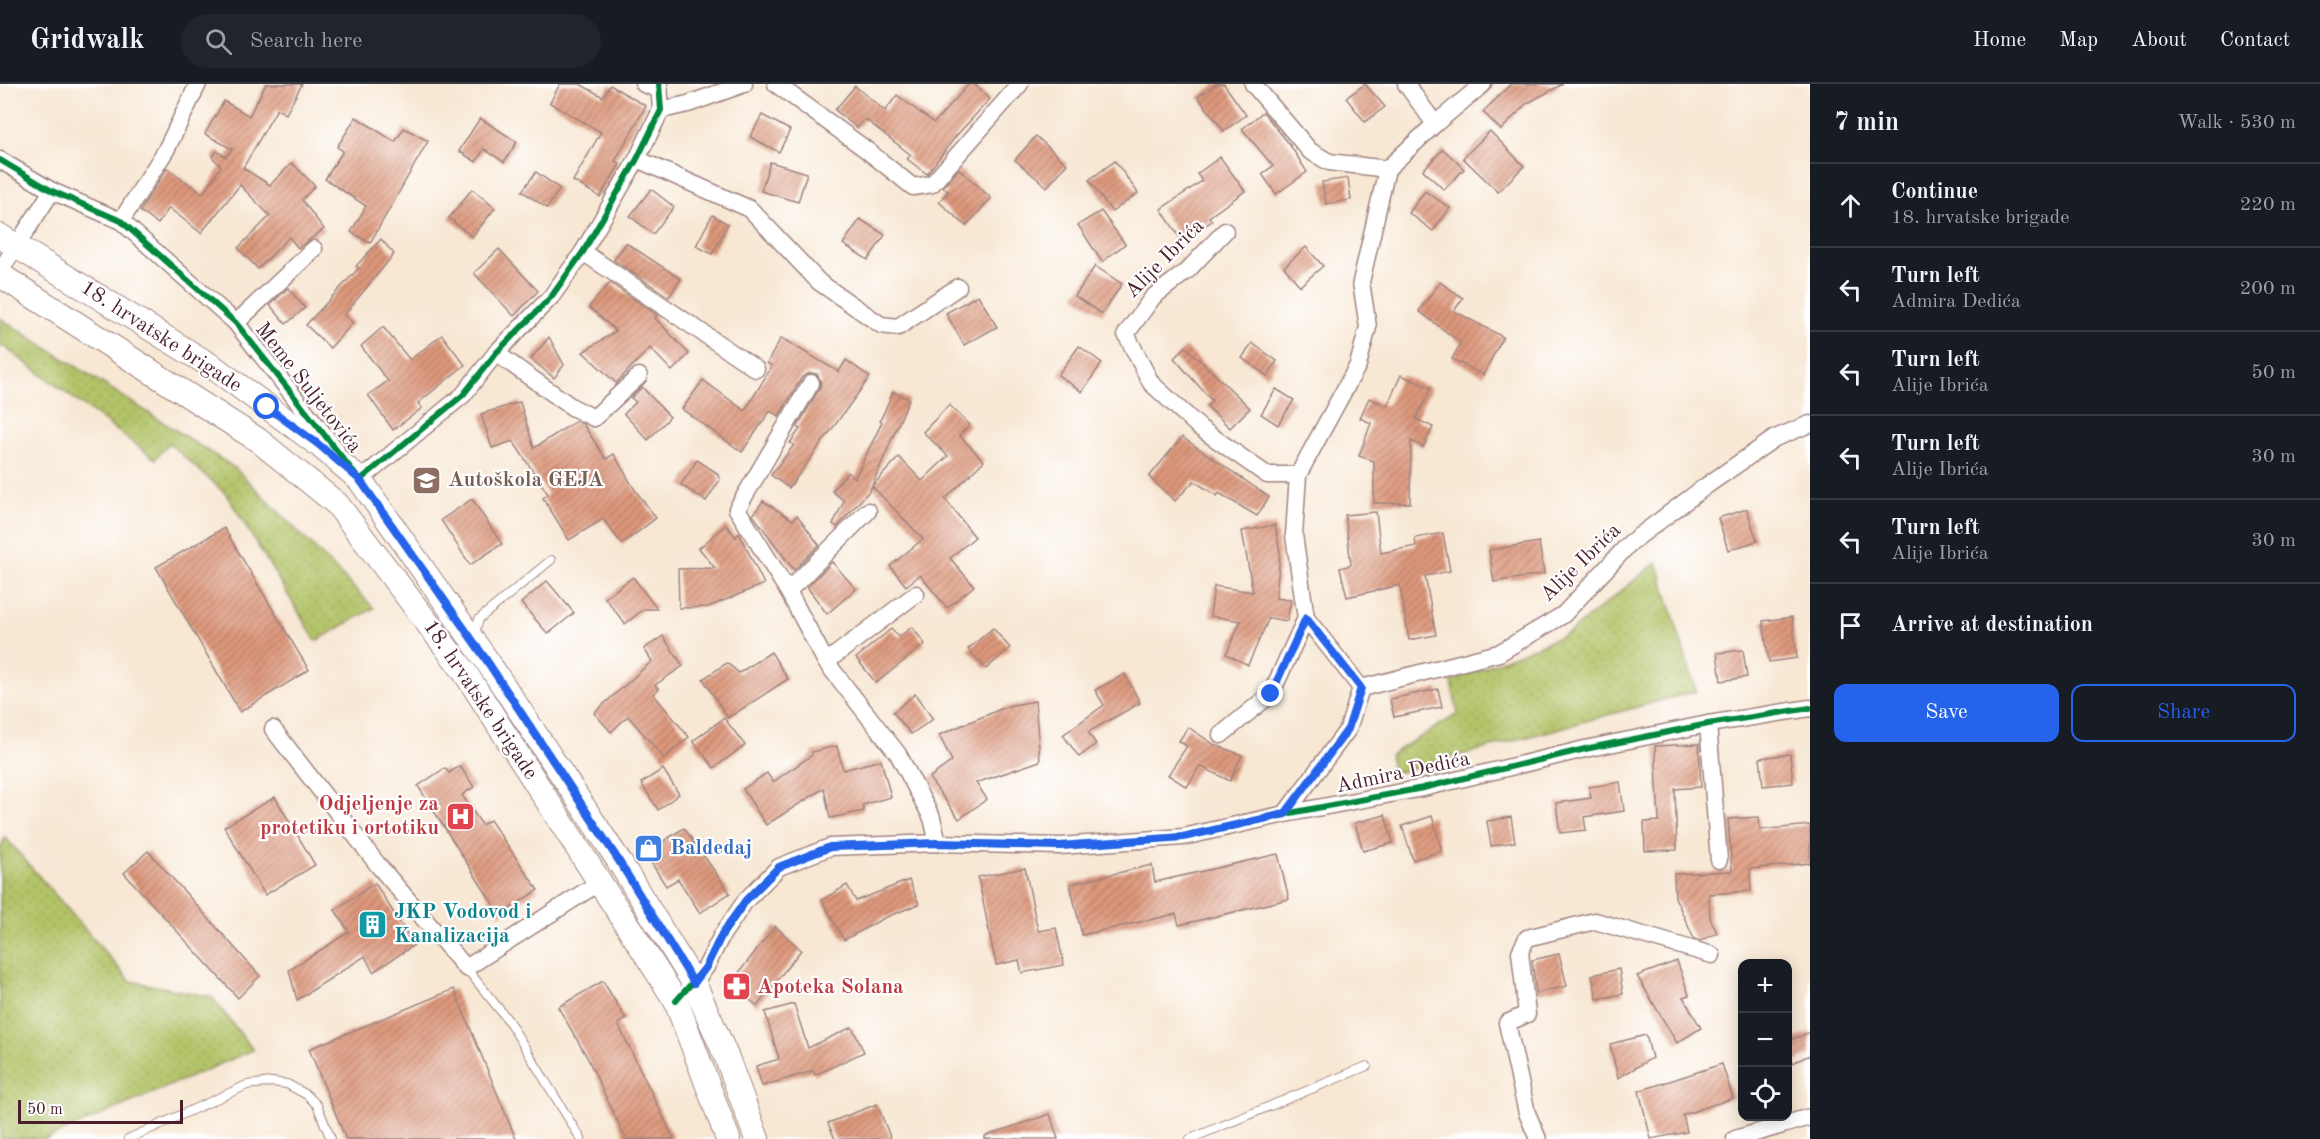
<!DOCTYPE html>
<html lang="en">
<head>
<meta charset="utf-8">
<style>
	:root { --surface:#171b24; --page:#20242c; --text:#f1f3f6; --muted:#9ea1a6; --line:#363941; --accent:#2563eb }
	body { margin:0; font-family:"Old Standard TT",serif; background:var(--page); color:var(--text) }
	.controls { position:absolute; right:18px; bottom:18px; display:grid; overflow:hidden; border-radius:12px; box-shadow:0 3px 15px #0003 }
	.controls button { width:54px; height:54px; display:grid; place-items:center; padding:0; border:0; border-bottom:2px solid var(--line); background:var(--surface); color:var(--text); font:30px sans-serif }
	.scale { position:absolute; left:18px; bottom:15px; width:165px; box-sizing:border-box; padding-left:6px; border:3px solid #4a1f2b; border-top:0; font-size:16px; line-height:21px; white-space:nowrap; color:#4a1f2b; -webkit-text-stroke:4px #fff; paint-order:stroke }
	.stop { position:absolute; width:18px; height:18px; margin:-14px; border:4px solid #2563eb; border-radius:50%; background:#fff }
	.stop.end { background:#2563eb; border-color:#fff; box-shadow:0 2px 6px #0008 }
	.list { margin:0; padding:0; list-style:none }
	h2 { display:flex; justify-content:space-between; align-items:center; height:78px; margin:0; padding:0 24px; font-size:26px }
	h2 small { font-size:20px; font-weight:400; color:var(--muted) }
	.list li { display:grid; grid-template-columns:39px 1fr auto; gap:18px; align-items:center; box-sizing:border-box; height:84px; padding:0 24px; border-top:2px solid var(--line) }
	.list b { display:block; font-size:22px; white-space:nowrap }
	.list p { margin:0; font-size:20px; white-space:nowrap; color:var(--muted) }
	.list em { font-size:20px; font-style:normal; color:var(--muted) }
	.actions { display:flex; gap:12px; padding:18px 24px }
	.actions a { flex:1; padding:14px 0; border:2px solid var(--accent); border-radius:12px; text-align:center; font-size:21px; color:var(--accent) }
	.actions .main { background:var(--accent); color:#fff }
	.icon { flex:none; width:33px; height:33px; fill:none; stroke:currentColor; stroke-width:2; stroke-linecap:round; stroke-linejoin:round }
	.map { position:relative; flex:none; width:1810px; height:1055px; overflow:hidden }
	header { display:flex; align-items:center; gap:36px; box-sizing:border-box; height:84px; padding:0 30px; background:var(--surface); border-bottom:2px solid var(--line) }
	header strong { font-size:28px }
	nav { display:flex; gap:33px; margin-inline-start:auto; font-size:21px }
	.search { width:420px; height:54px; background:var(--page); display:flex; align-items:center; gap:15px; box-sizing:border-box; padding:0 21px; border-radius:33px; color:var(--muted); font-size:22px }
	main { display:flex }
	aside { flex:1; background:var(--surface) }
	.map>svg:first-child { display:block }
</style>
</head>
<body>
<header>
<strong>Gridwalk</strong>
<div class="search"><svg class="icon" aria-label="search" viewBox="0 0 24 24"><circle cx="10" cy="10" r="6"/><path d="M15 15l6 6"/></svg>Search here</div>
<nav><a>Home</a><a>Map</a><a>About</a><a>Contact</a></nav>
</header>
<main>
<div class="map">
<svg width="1810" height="1055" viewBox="0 0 1810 1055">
	<defs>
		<pattern id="grass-dots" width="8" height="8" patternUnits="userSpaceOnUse" patternTransform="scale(1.5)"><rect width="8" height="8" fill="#b2c367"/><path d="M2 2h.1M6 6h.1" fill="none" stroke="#9ba75a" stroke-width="1.8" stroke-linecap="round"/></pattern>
		<pattern id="building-hatch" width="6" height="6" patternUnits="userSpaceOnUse" patternTransform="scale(1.5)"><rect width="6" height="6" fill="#dd987c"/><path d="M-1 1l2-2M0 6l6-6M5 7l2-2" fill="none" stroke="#b57b66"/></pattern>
	</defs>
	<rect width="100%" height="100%" fill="#fff"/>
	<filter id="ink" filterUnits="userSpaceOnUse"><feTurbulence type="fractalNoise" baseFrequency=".0167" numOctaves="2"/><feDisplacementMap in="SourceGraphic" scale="12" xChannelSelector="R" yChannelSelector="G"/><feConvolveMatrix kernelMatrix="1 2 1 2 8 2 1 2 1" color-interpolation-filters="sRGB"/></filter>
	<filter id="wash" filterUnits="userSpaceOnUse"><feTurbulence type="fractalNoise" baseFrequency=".008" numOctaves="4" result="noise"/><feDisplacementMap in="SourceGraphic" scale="24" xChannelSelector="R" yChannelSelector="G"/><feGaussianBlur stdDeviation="1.35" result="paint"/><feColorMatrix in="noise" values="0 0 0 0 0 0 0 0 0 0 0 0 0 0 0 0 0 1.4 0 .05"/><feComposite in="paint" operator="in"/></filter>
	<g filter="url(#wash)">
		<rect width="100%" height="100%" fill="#f7e7d3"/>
		<g fill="url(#grass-dots)" stroke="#7e7149" stroke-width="1.5">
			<path d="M0,234L235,384L374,524L316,557L227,411L169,359L155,375L3,262L0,264Z"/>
			<path d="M1657,478L1696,607L1392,690L1390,671L1458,630L1451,597L1569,549Z"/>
			<path d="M5,753L130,897L212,913L253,966L46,1055H0V766Z"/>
		</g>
		<g id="blocks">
			<g fill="url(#building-hatch)">
				<path d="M266,0H302L286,30L277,25L243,84L270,101L292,79L315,102L302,116L324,145L298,164L289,153L258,185L238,164L270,132L240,101L201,149L169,124L158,140L140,127L167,84L203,110L221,82L212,73L217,67L226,73L232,65L205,50L224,17L249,32Z"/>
				<path d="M560,0H580L603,13L610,1L646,22L615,77L620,80L600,113L573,97L601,48L550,19Z"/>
				<path d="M969,0H974L990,15L956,52L927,90L907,75L911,71L865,35L857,44L835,26L855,2L885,27L897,11L934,39Z"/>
				<path d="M1216,0H1224L1246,31L1224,47L1198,13Z"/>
				<path d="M1365,0L1385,23L1365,38L1346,14Z"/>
				<path d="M1511,0H1563L1526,20L1501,46L1483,28Z"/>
				<path d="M1263,28L1290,61L1307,88L1276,110L1262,90L1273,82L1242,45Z"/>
				<path d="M762,31L790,46L779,68L750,53Z"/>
				<path d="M356,33L395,58L404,44L428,57L370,159L351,148L366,122L325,95L343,67L337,63Z"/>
				<path d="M480,34L517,58L504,78L484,65L476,78L459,67Z"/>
				<path d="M1490,47L1524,82L1498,108L1463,74Z"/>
				<path d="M1036,52L1067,80L1047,103L1015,76Z"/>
				<path d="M1443,65L1464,85L1444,106L1423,86Z"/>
				<path d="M1220,73L1245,107L1209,133L1212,137L1182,157L1161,125L1202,97L1197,90Z"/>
				<path d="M1115,77L1138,109L1112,128L1089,96Z"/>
				<path d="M770,78L807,89L798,118L761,107Z"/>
				<path d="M959,85L991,114L966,142L939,118L948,107L943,103Z"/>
				<path d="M536,88L560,105L547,124L522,107Z"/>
				<path d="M1348,94L1351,116L1326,120L1322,98Z"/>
				<path d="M472,105L495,124L472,153L449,134Z"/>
				<path d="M651,105L674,123L653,150L630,132Z"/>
				<path d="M1425,107L1450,124L1433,147L1409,129Z"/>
				<path d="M1101,127L1125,160L1102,178L1078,141Z"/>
				<path d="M712,131L728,140L712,170L696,162Z"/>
				<path d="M860,135L885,151L868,176L843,160Z"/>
				<path d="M381,155L394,170L344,231L353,239L330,264L306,241L359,184L356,182Z"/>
				<path d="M626,159L681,195L669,213L614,176Z"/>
				<path d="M1306,163L1323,182L1300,202L1284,183Z"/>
				<path d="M499,165L538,207L514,232L474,189Z"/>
				<path d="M1095,182L1122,200L1102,230L1075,212Z"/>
				<path d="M1440,198L1463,214L1454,227L1503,253L1483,291L1452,275L1461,259L1419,227Z"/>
				<path d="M610,199L657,231L655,234L689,270L672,287L650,264L616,299L583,268L616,247L589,223Z"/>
				<path d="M288,204L305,224L286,240L270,221Z"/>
				<path d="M978,211L997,243L964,261L946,229Z"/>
				<path d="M383,243L410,276L442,251L465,281L418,319L422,324L393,346L368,311L388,297L361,262Z"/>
				<path d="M549,253L564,281L554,294L531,275Z"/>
				<path d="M781,254L839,288L846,276L870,293L789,404L771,391L794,361L790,359L800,345L797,343L820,304L821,298L817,290L810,289L802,293L779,332L770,327L742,368L682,325L703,296L745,327L772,282L767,279Z"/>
				<path d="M1252,259L1277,277L1267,292L1242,274Z"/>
				<path d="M1079,262L1102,279L1082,308L1058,291Z"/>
				<path d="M1186,263L1250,324L1230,344L1207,322L1212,317L1174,274Z"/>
				<path d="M1401,291L1431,304L1416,335L1433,343L1423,363L1411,357L1410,419H1374V377L1359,372L1371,339L1360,334L1369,314L1387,322Z"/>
				<path d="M642,303L670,333L648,356L624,330L636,318L631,314Z"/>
				<path d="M1276,305L1294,316L1278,341L1261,330Z"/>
				<path d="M893,308L909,315L870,406L837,443L833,440L844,417L832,407L848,388L855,394L882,338L880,337Z"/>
				<path d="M520,318L534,364L576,337L583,340L606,375L614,370L633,403L656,434L622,460L603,435L569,456L543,414L548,410L513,357L492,364L481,330Z"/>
				<path d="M949,321L970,341L959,351L984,377L945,415L975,453L950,474L974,502L947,524L920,491L906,502L890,482L923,455L872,402L899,373L922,397L948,372L923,348Z"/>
				<path d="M1182,353L1269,413L1257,432L1219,409L1217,412L1194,397L1175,417L1149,393Z"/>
				<path d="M697,376L717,389L720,396L706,417L681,401Z"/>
				<path d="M472,415L502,460L470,481L441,436Z"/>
				<path d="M763,417L793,436L797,431L819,461L794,486L753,431Z"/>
				<path d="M1747,425L1757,457L1728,466L1718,434Z"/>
				<path d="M1376,428L1381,469L1416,462L1415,454L1443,449L1450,487L1425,492L1436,551L1409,556L1400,501L1347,513L1340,484L1351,481L1345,431Z"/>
				<path d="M726,441L736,453L739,449L764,500L708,523L679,524L678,485L715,484L699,464Z"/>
				<path d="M1275,441L1280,468L1276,514L1291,516L1287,537L1269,534L1248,581L1226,570L1241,537L1210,532L1214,502L1253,508L1242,447Z"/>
				<path d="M224,444L309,586L240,628L156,483Z"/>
				<path d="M1539,458L1544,490L1494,498L1489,466Z"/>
				<path d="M832,478L856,505L827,530L807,503Z"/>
				<path d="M633,493L657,525H644L625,540L605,514Z"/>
				<path d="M547,497L574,529L548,550L521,519Z"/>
				<path d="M1792,533L1797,574L1769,578L1763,537Z"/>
				<path d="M912,543L925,560L876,599L856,574L891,545L899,553Z"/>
				<path d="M993,544L1010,564L986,585L968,565Z"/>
				<path d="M663,552L683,582L655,601L659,605L653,610L689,653L664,674L628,632L611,648L594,629L652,577L644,565Z"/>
				<path d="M1743,566L1747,593L1721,597L1717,569Z"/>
				<path d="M771,568L788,595L728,634L703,595L727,579L739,589Z"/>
				<path d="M1125,590L1140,619L1088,648L1096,660L1079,673L1063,651L1104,621L1095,606Z"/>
				<path d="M1438,605L1442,623L1394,633L1390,615Z"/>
				<path d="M915,610L933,635L911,650L893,628Z"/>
				<path d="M1035,617L1040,677L976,699L987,715L959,735L929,694L952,677L939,651L1008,622Z"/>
				<path d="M724,634L745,661L714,684L693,657Z"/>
				<path d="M1188,643L1215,661L1242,671L1230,697L1200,682L1187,703L1168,691L1187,662L1179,657Z"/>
				<path d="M1699,660L1701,703L1675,705L1677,766L1645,767L1644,738L1659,737L1655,662Z"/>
				<path d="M837,662L843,686L881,676L891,713L862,721L864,727L830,734L824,704L766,741L743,705L767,689L773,698L812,671V668Z"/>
				<path d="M1790,670L1793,699L1763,702L1760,674Z"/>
				<path d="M460,682L474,703L462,711L482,741L490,736L538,806L500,831L418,702L445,684L449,689Z"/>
				<path d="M663,685L679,710L658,726L641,699Z"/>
				<path d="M1620,698L1624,727L1584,733L1586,746L1560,749L1556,719L1591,714L1589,703Z"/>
				<path d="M275,713L315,781L265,811L224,743Z"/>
				<path d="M1385,731L1393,759L1363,767L1355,739Z"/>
				<path d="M1432,732L1442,767L1413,776L1402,742Z"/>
				<path d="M1511,733L1515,758L1491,762L1487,737Z"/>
				<path d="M1759,733L1760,746L1810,741V779L1750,785L1751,807L1709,810L1710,834L1717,849L1700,857L1694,855L1675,813L1674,790L1732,787L1728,735Z"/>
				<path d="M684,744L730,809L700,829L678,795L666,802L645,769Z"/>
				<path d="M148,767L260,892L238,914L124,789Z"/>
				<path d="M1278,770L1289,815L1179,841L1176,830L1082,851L1070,800L1152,781L1155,798Z"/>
				<path d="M1025,784L1038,847L1056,844L1064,881L1022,889L1019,876L996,881L978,793Z"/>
				<path d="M909,796L919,820L884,834L844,856L822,816L847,801L856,817Z"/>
				<path d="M375,799L414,861L373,888L365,872L297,916L289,886L349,848L335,826Z"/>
				<path d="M775,842L801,866L757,922L731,899Z"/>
				<path d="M1559,870L1567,902L1536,909L1532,876Z"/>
				<path d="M1677,877L1689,911L1683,913L1701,944L1677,959L1637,892Z"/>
				<path d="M1619,885L1623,910L1597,915L1592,891Z"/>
				<path d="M603,897L626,935L618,940L674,1055H626L587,973L558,923Z"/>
				<path d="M454,905L516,1055H346L309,965Z"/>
				<path d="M794,920L808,964L852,943L864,968L815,991L813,987L762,1002L756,982L779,975L765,928Z"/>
				<path d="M1810,948V971L1788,981V957Z"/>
				<path d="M1646,951L1652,974L1618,994L1610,960Z"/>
				<path d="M1722,980L1733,1014L1683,1031L1687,1048L1651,1055L1639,1007Z"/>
				<path d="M877,1020L891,1055H835L828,1039Z"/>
				<path d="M1050,1030L1058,1055H985V1052Z"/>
			</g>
		</g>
	</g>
	<g filter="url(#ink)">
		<use href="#blocks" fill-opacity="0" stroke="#a0837f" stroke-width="1.5"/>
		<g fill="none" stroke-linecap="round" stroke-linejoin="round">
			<defs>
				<g id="service">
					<path d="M474,551L479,535L551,476"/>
					<path d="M466,884L508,936L581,1055"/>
					<path d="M128,1055L247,1001L272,998L287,1000L307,1011L317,1021L331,1055"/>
					<path d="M1190,1055L1367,982"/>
				</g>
				<g id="minor">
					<path d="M644,0L658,5"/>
					<path d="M776,0L864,64L913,103L932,100L1020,0"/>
					<path d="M1253,0L1310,67L1329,78L1387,85"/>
					<path d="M1406,0L1435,40"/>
					<path d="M661,26L688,20L744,0"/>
					<path d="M637,75L750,125L819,198L881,241L898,243L958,203"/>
					<path d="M0,76L52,107L121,137L236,239L336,366"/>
					<path d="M121,137L166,66L198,0"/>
					<path d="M1225,147L1187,187L1153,213L1126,250L1151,299L1200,344L1267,391H1298"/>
					<path d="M583,168L756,285"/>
					<path d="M0,187L52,107"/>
					<path d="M236,239L314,165"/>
					<path d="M496,269L572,323L594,334L639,292"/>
					<path d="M811,299L737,425L788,507L826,578L898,670L932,734L938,759"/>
					<path d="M354,388L360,396L463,311L496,269L551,213L583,168L637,75L661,26L659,0"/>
					<path d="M788,507L868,427"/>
					<path d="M826,578L916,510"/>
					<path d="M1361,604L1499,569L1563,531L1630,459L1706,402L1775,354L1810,340"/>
					<path d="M1708,640L1719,776"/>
					<path d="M273,645L378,781L466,884L600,798"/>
					<path d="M1221,651L1271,610L1306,534"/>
					<path d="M1285,730L1348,645L1361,604L1306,534L1294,451L1298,391L1358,281L1368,243L1361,198L1387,85L1435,40L1483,0"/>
					<path d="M688,905L706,883L722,851L746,816L779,783L830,763L938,759L1060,762L1183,753L1285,730L1423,704L1585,665L1708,640L1810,624"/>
					<path d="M1538,1055L1527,1029L1507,939L1527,930L1520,868L1527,854L1595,837L1712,871"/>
					<path d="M1735,1055L1810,1033"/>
				</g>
				<g id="secondary">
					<path d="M0,152L213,283L318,360L360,396L485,574L617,774L694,899L727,974L757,1055"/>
					<path d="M0,191L258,356L337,420L464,587L676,917L728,1055"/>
				</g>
			</defs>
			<use href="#service" stroke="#a0837f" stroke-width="10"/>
			<use href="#minor" stroke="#a0837f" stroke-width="19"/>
			<use href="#secondary" stroke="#a0837f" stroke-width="26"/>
			<use href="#service" stroke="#fff" stroke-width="8"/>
			<use href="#minor" stroke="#fff" stroke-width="16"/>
			<use href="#secondary" stroke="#fff" stroke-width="24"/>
			<defs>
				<g id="cycleway">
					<path d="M0,76L52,107L121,137L236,239L360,396L463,311L496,269L551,213L583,168L637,75L661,26L659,0"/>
					<path d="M676,917L706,883L722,851L746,816L779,783L830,763L938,759L1060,762L1183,753L1285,730L1423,704L1585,665L1708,640L1810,624"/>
				</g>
			</defs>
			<use href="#cycleway" stroke="#fff" stroke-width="10"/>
			<use href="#cycleway" stroke="#00873e" stroke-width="6"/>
		</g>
	</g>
	<g fill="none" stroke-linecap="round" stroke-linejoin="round" filter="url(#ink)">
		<path stroke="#2563eb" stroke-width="8" d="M267,323L318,360L360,396L485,574L617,774L694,899L706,883L722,850L746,816L779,783L830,763L938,759L1060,762L1183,753L1285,730L1348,645L1361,604L1306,534L1271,610"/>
	</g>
	<defs>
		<symbol id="school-square" viewBox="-11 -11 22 22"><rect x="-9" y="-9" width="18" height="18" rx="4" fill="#8d6e63" stroke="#fff"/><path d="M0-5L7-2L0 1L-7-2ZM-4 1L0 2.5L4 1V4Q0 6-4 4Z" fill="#fff"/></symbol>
		<symbol id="hospital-square" viewBox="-11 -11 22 22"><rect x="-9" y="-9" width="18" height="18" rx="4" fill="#e0444e" stroke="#fff"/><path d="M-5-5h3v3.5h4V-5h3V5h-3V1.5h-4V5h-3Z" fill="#fff"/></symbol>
		<symbol id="shop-square" viewBox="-11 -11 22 22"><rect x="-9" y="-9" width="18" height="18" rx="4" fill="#3f7fe0" stroke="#fff"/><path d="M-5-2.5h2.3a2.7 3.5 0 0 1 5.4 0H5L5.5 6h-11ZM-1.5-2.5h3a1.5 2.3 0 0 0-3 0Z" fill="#fff"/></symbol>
		<symbol id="building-square" viewBox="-11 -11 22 22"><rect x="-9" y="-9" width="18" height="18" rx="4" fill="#0f9aa8" stroke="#fff"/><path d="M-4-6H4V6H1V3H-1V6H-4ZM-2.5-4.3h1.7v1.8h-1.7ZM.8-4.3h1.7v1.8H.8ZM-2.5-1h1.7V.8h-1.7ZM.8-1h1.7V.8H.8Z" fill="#fff"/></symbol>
		<symbol id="pharmacy-square" viewBox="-11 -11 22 22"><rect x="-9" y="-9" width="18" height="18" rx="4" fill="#e0444e" stroke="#fff"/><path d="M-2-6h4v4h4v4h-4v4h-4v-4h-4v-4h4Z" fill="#fff"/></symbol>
	</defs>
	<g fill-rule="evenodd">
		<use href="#school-square" x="410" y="380" width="33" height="33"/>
		<use href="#hospital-square" x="444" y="716" width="33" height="33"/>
		<use href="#shop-square" x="632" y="748" width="33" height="33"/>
		<use href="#building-square" x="356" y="824" width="33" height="33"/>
		<use href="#pharmacy-square" x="720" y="886" width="33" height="33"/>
	</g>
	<g text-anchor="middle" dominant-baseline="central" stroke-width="4.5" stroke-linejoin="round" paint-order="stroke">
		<g font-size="21" fill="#4a1f2b" stroke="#fff">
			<text transform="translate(1165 175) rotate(-45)">Alije Ibrića</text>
			<text transform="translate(161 253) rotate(33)">18. hrvatske brigade</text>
			<text transform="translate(308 304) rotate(52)">Meme Suljetovića</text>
			<text transform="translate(1581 479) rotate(-44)">Alije Ibrića</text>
			<text transform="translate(480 616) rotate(56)">18. hrvatske brigade</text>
			<text transform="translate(1403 689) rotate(-12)">Admira Dedića</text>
		</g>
		<g font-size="21" font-weight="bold" fill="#785e54" stroke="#fff" text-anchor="start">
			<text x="448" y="396">Autoškola GEJA</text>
		</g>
		<g font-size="21" font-weight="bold" fill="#be3a42" stroke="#fff" text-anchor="end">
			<text x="439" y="720">Odjeljenje za<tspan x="439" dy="24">protetiku i ortotiku</tspan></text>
			<text x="757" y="903" text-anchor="start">Apoteka Solana</text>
		</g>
		<g font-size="21" font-weight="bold" fill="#366cbe" stroke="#fff" text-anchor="start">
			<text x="670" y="764">Baldedaj</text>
		</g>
		<g font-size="21" font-weight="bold" fill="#0d838f" stroke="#fff" text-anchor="start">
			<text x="394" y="828">JKP Vodovod i<tspan x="394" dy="24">Kanalizacija</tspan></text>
		</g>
	</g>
</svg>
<div class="controls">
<button>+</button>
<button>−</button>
<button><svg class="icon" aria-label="locate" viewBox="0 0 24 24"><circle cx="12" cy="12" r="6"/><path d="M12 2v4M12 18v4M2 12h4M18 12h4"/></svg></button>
</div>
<div class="scale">50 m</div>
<div class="stop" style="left:267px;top:323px"></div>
<div class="stop end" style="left:1271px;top:610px"></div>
</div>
<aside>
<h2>7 min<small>Walk · 530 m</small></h2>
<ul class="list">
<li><svg class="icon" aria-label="ahead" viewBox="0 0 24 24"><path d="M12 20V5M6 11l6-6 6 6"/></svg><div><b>Continue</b><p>18. hrvatske brigade</p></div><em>220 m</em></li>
<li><svg class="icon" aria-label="left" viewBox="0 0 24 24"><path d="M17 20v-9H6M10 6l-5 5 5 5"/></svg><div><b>Turn left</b><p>Admira Dedića</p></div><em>200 m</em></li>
<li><svg class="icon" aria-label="left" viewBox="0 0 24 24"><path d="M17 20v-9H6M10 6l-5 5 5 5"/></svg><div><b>Turn left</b><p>Alije Ibrića</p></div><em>50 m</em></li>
<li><svg class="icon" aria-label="left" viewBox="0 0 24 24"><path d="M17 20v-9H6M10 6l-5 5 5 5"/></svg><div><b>Turn left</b><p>Alije Ibrića</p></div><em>30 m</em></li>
<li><svg class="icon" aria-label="left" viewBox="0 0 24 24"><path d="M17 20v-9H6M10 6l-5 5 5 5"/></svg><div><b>Turn left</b><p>Alije Ibrića</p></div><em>30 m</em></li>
<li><svg class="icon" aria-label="arrive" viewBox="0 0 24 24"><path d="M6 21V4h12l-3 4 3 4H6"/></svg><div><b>Arrive at destination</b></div></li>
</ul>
<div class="actions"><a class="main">Save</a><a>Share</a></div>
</aside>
</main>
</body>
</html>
